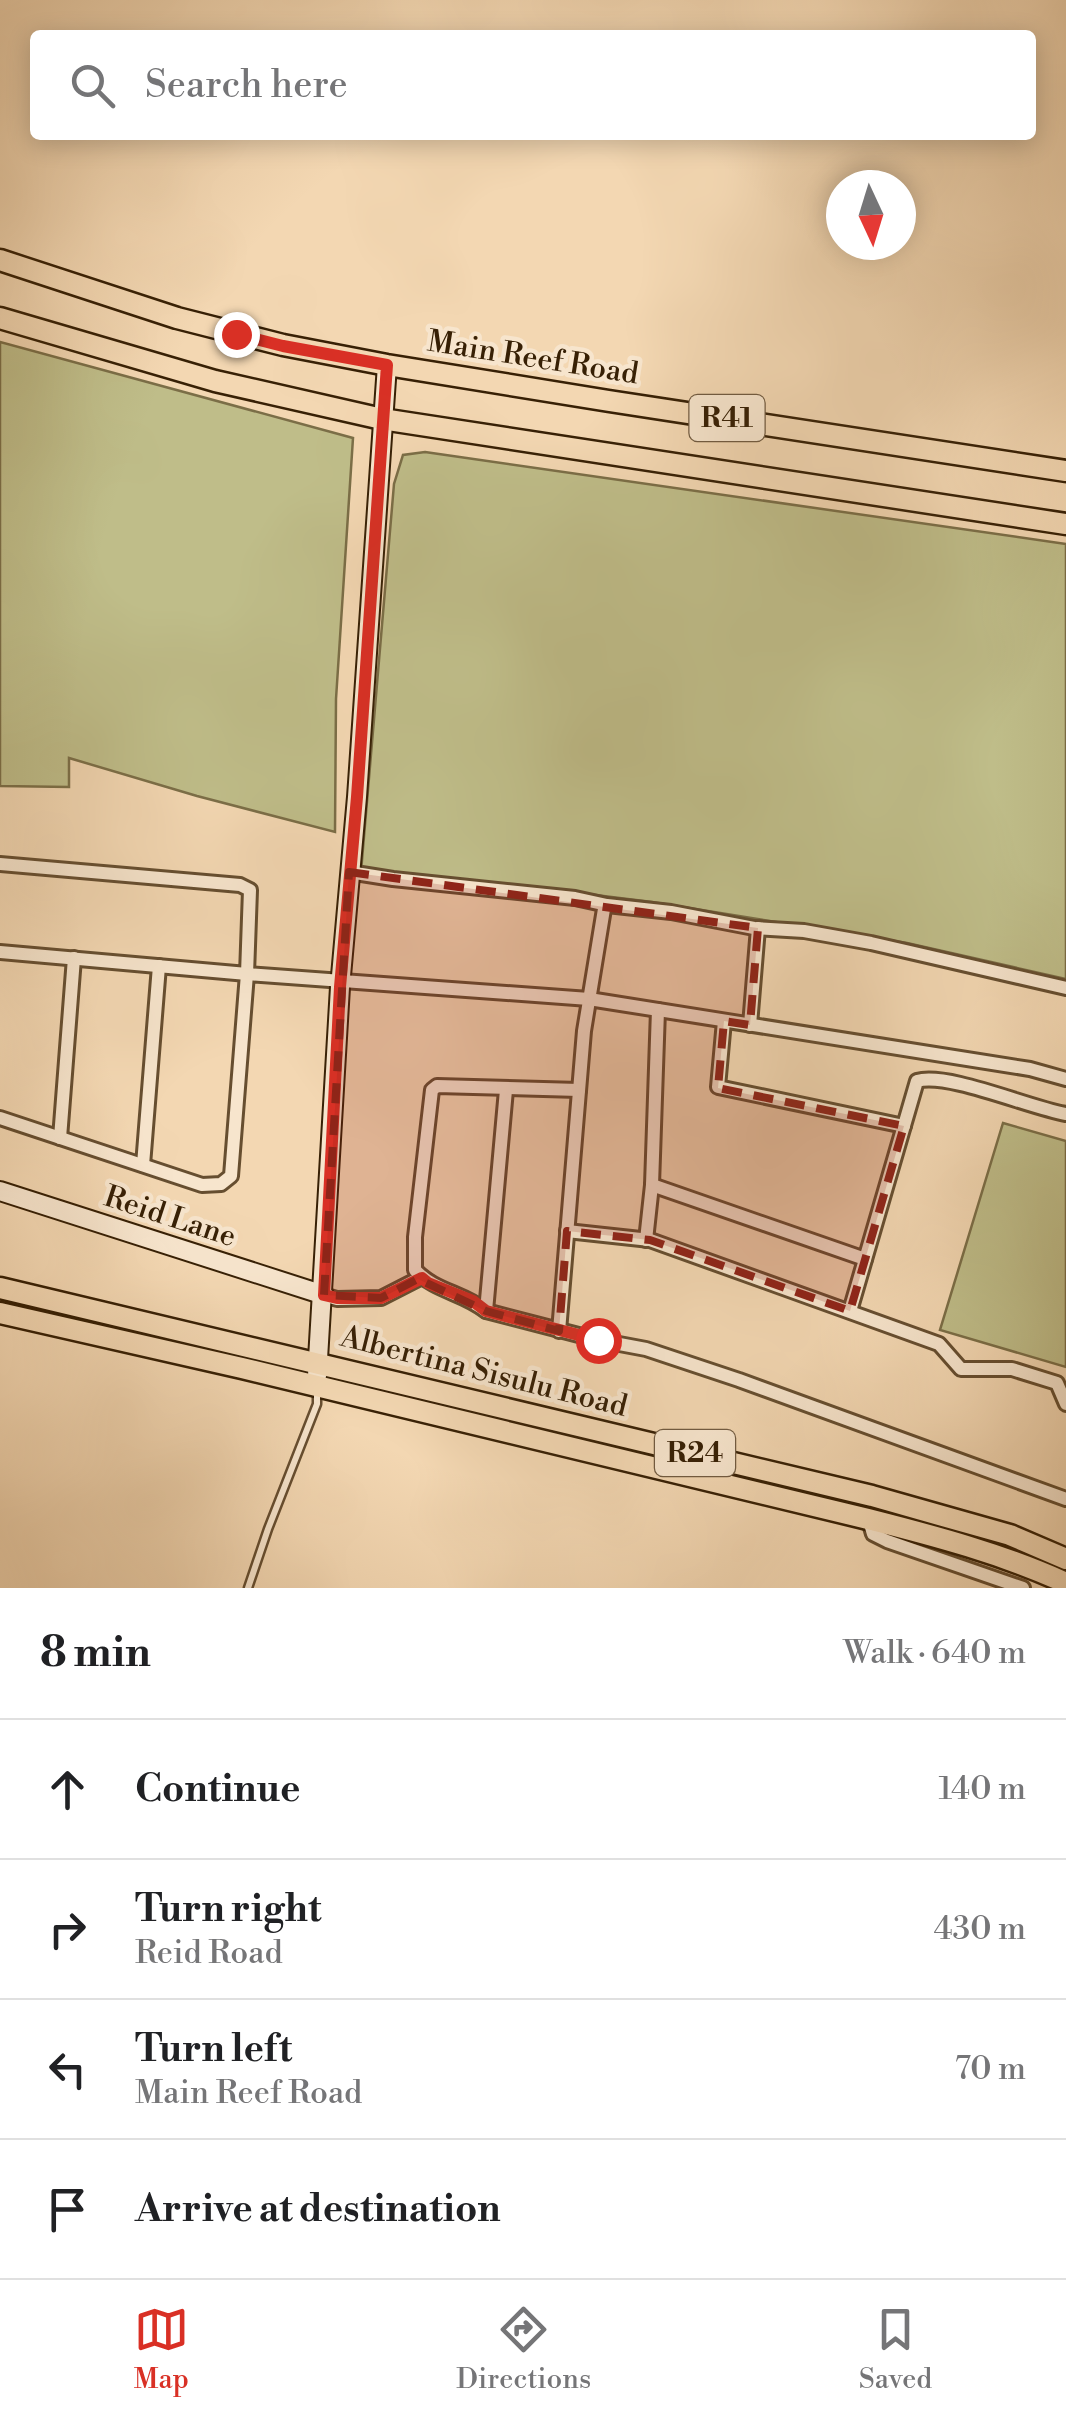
<!DOCTYPE html>
<html lang="en">
<head>
<meta charset="utf-8">
<style>
	:root { --surface:#fff; --page:#f6f6f6; --text:#202124; --muted:#757577; --line:#e0e0e0; --accent:#d93025 }
	body { margin:0; font-family:"Libre Bodoni",serif; background:var(--page); color:var(--text) }
	.compass { position:absolute; left:826px; top:170px; width:90px; height:90px; border-radius:50%; background:var(--surface); box-shadow:0 5px 25px #0003; rotate:176deg }
	.stop { position:absolute; width:30px; height:30px; margin:-22px; border:8px solid #d93025; border-radius:50%; background:#fff }
	.stop.end { background:#d93025; border-color:#fff; box-shadow:0 2px 10px #0008 }
	.list { margin:0; padding:0; list-style:none }
	h2 { display:flex; justify-content:space-between; align-items:center; height:130px; margin:0; padding:0 40px; font-size:42px }
	h2 small { font-size:32px; font-weight:400; color:var(--muted) }
	.list li { display:grid; grid-template-columns:65px 1fr auto; gap:30px; align-items:center; box-sizing:border-box; height:140px; padding:0 40px; border-top:2px solid var(--line) }
	.list b { display:block; font-size:38px; white-space:nowrap }
	.list p { margin:0; font-size:32px; white-space:nowrap; color:var(--muted) }
	.list em { font-size:32px; font-style:normal; color:var(--muted) }
	.icon { flex:none; width:55px; height:55px; fill:none; stroke:currentColor; stroke-width:2; stroke-linecap:round; stroke-linejoin:round }
	.map { position:relative; flex:none; width:1066px; height:1588px; overflow:hidden }
	.search { position:absolute; background:var(--surface); box-shadow:0 5px 25px #0003; left:30px; right:30px; top:30px; height:110px; display:flex; align-items:center; gap:25px; box-sizing:border-box; padding:0 35px; border-radius:10px; color:var(--muted); font-size:38px }
	.sheet { height:690px; background:var(--surface) }
	nav { display:flex; justify-content:space-around; align-items:center; box-sizing:border-box; height:140px; border-top:2px solid var(--line); background:var(--surface); font-size:28px; color:var(--muted) }
	nav a { display:grid; justify-items:center; gap:5px }
	nav .on { color:var(--accent) }
	.map>svg:first-child { display:block }
</style>
</head>
<body>
<div class="map">
<svg width="1066" height="1588" viewBox="0 0 1066 1588">
	<rect width="100%" height="100%" fill="#f3d7b2"/>
	<filter id="stains"><feTurbulence type="fractalNoise" baseFrequency=".002" numOctaves="4"/><feColorMatrix values="0 0 0 0 .2 0 0 0 0 .09 0 0 0 0 .02 0 0 0 .5 -.17"/></filter>
	<radialGradient id="worn" r=".72"><stop offset=".6" stop-color="#630" stop-opacity="0"/><stop offset="1" stop-color="#630" stop-opacity=".3"/></radialGradient>
	<g fill="#bfbd89" stroke="#7b6e47" stroke-width="2.5">
		<path d="M0,342L353,438L336,699L335,832L197,796L69,758V787L0,786Z"/>
		<path d="M425,452L1066,544V979L907,943L652,902L523,886L361,872L394,484L403,455Z"/>
		<path d="M1003,1123L1066,1141V1367L940,1330Z"/>
	</g>
	<g fill="none" stroke-linecap="round" stroke-linejoin="round">
		<defs>
			<path id="lane" d="M248,1588L268,1529L317,1404V1392"/>
			<g id="street">
				<path d="M0,864L240,885L250,890L247,974L0,952"/>
				<path d="M349,872L393,879L575,898L607,905L671,912L754,928L804,931L871,943L1066,988"/>
				<path d="M724,1021L718,1087L904,1126"/>
				<path d="M750,1025L758,928"/>
				<path d="M579,1090L437,1086L432,1090L415,1237V1270C436,1292 462,1292 486,1311L598,1340L646,1349L739,1380L1066,1499"/>
				<path d="M0,1118L202,1185L221,1184L231,1176L247,974L589,999L1030,1069L1066,1079"/>
				<path d="M60,1138L74,958"/>
				<path d="M143,1165L159,966"/>
				<path d="M652,1185L865,1259"/>
				<path d="M567,1231L650,1240L939,1344L961,1369H1012L1057,1383L1066,1404"/>
				<path d="M646,1240L652,1185L658,1010"/>
				<path d="M324,1295L337,1299L381,1298L422,1277"/>
				<path d="M486,1311L506,1090"/>
				<path d="M850,1311L917,1081C948,1072 1030,1108 1066,1114"/>
				<path d="M559,1331L584,1031L604,909"/>
				<path d="M868,1517L873,1534L887,1541L1023,1588"/>
			</g>
			<g id="secondary">
				<path d="M0,1191L324,1295"/>
				<path d="M317,1376L340,987L357,797L387,365"/>
			</g>
			<g id="primary">
				<path d="M0,260L177,318L283,345L387,365L609,401L1066,471"/>
				<path d="M0,318L215,381L382,419L1066,524"/>
				<path d="M0,1288L872,1496L1010,1535L1066,1559"/>
				<path d="M0,1313L242,1368L868,1519C935,1536 1003,1554 1066,1583"/>
			</g>
		</defs>
		<use href="#lane" stroke="#664e30" stroke-width="11"/>
		<use href="#street" stroke="#664e30" stroke-width="18"/>
		<use href="#secondary" stroke="#372005" stroke-width="22"/>
		<use href="#primary" stroke="#372005" stroke-width="25"/>
		<use href="#lane" stroke="#f7e5cd" stroke-width="6"/>
		<use href="#street" stroke="#f7e5cd" stroke-width="12"/>
		<use href="#secondary" stroke="#f7e5cd" stroke-width="18"/>
		<use href="#primary" stroke="#f3d7b2" stroke-width="20"/>
	</g>
	<g fill="none" stroke-linecap="round" stroke-linejoin="round">
		<path stroke="#d93025" stroke-width="12" d="M236,334L283,346L387,365L357,797L340,987L324,1295L337,1298H381L422,1278L428,1283L473,1301L486,1311L598,1340"/>
	</g>
	<path fill="#8f2418" fill-opacity="0.2" stroke="#8f2418" stroke-width="8" stroke-dasharray="20 12" stroke-linejoin="round" d="M349,872L758,928L750,1025L724,1021L718,1088L904,1126L850,1311L650,1240L567,1231L559,1331L486,1311L418,1279L381,1298L324,1295Z"/>
	<g text-anchor="middle" dominant-baseline="central" stroke-width="9" stroke-linejoin="round" paint-order="stroke">
		<g fill="#f7e5cd" stroke="#715b41" stroke-width="2.5">
			<rect x="689.5" y="395" width="75" height="46" rx="8"/>
			<rect x="655" y="1430" width="80" height="46" rx="8"/>
		</g>
		<g font-size="28" font-weight="bold" fill="#372005">
			<text x="727" y="418">R41</text>
			<text x="695" y="1453">R24</text>
		</g>
		<g font-size="30" fill="#372005" stroke="#f7e5cd">
			<text transform="translate(533 358) rotate(9)">Main Reef Road</text>
			<text transform="translate(170 1217) rotate(18)">Reid Lane</text>
			<text transform="translate(484 1372) rotate(14)">Albertina Sisulu Road</text>
		</g>
	</g>
	<rect width="100%" height="100%" filter="url(#stains)"/>
	<rect width="100%" height="100%" fill="url(#worn)"/>
</svg>
<svg class="compass" viewBox="-18 -18 36 36"><path d="M0-13l5 13h-10z" fill="#e53935"/><path d="M0 13l5-13h-10z" fill="#757577"/></svg>
<div class="stop" style="left:598px;top:1340px"></div>
<div class="stop end" style="left:236px;top:334px"></div>
<div class="search"><svg class="icon" aria-label="search" viewBox="0 0 24 24"><circle cx="10" cy="10" r="6"/><path d="M15 15l6 6"/></svg>Search here</div>
</div>
<section class="sheet">
<h2>8 min<small>Walk · 640 m</small></h2>
<ul class="list">
<li><svg class="icon" aria-label="ahead" viewBox="0 0 24 24"><path d="M12 20V5M6 11l6-6 6 6"/></svg><div><b>Continue</b></div><em>140 m</em></li>
<li><svg class="icon" aria-label="right" viewBox="0 0 24 24"><path d="M7 20v-9h11M14 6l5 5-5 5"/></svg><div><b>Turn right</b><p>Reid Road</p></div><em>430 m</em></li>
<li><svg class="icon" aria-label="left" viewBox="0 0 24 24"><path d="M17 20v-9H6M10 6l-5 5 5 5"/></svg><div><b>Turn left</b><p>Main Reef Road</p></div><em>70 m</em></li>
<li><svg class="icon" aria-label="arrive" viewBox="0 0 24 24"><path d="M6 21V4h12l-3 4 3 4H6"/></svg><div><b>Arrive at destination</b></div></li>
</ul>
</section>
<nav>
<a class="on"><svg class="icon" aria-label="map" viewBox="0 0 24 24"><path d="M3 6l6-2 6 2 6-2v14l-6 2-6-2-6 2zM9 4v14M15 6v14"/></svg>Map</a>
<a><svg class="icon" aria-label="directions" viewBox="0 0 24 24"><path d="M12 3l9 9-9 9-9-9zM9 14v-3h6M13 9l2 2-2 2"/></svg>Directions</a>
<a><svg class="icon" aria-label="saved" viewBox="0 0 24 24"><path d="M7 4h10v16l-5-4-5 4z"/></svg>Saved</a>
</nav>
</body>
</html>
